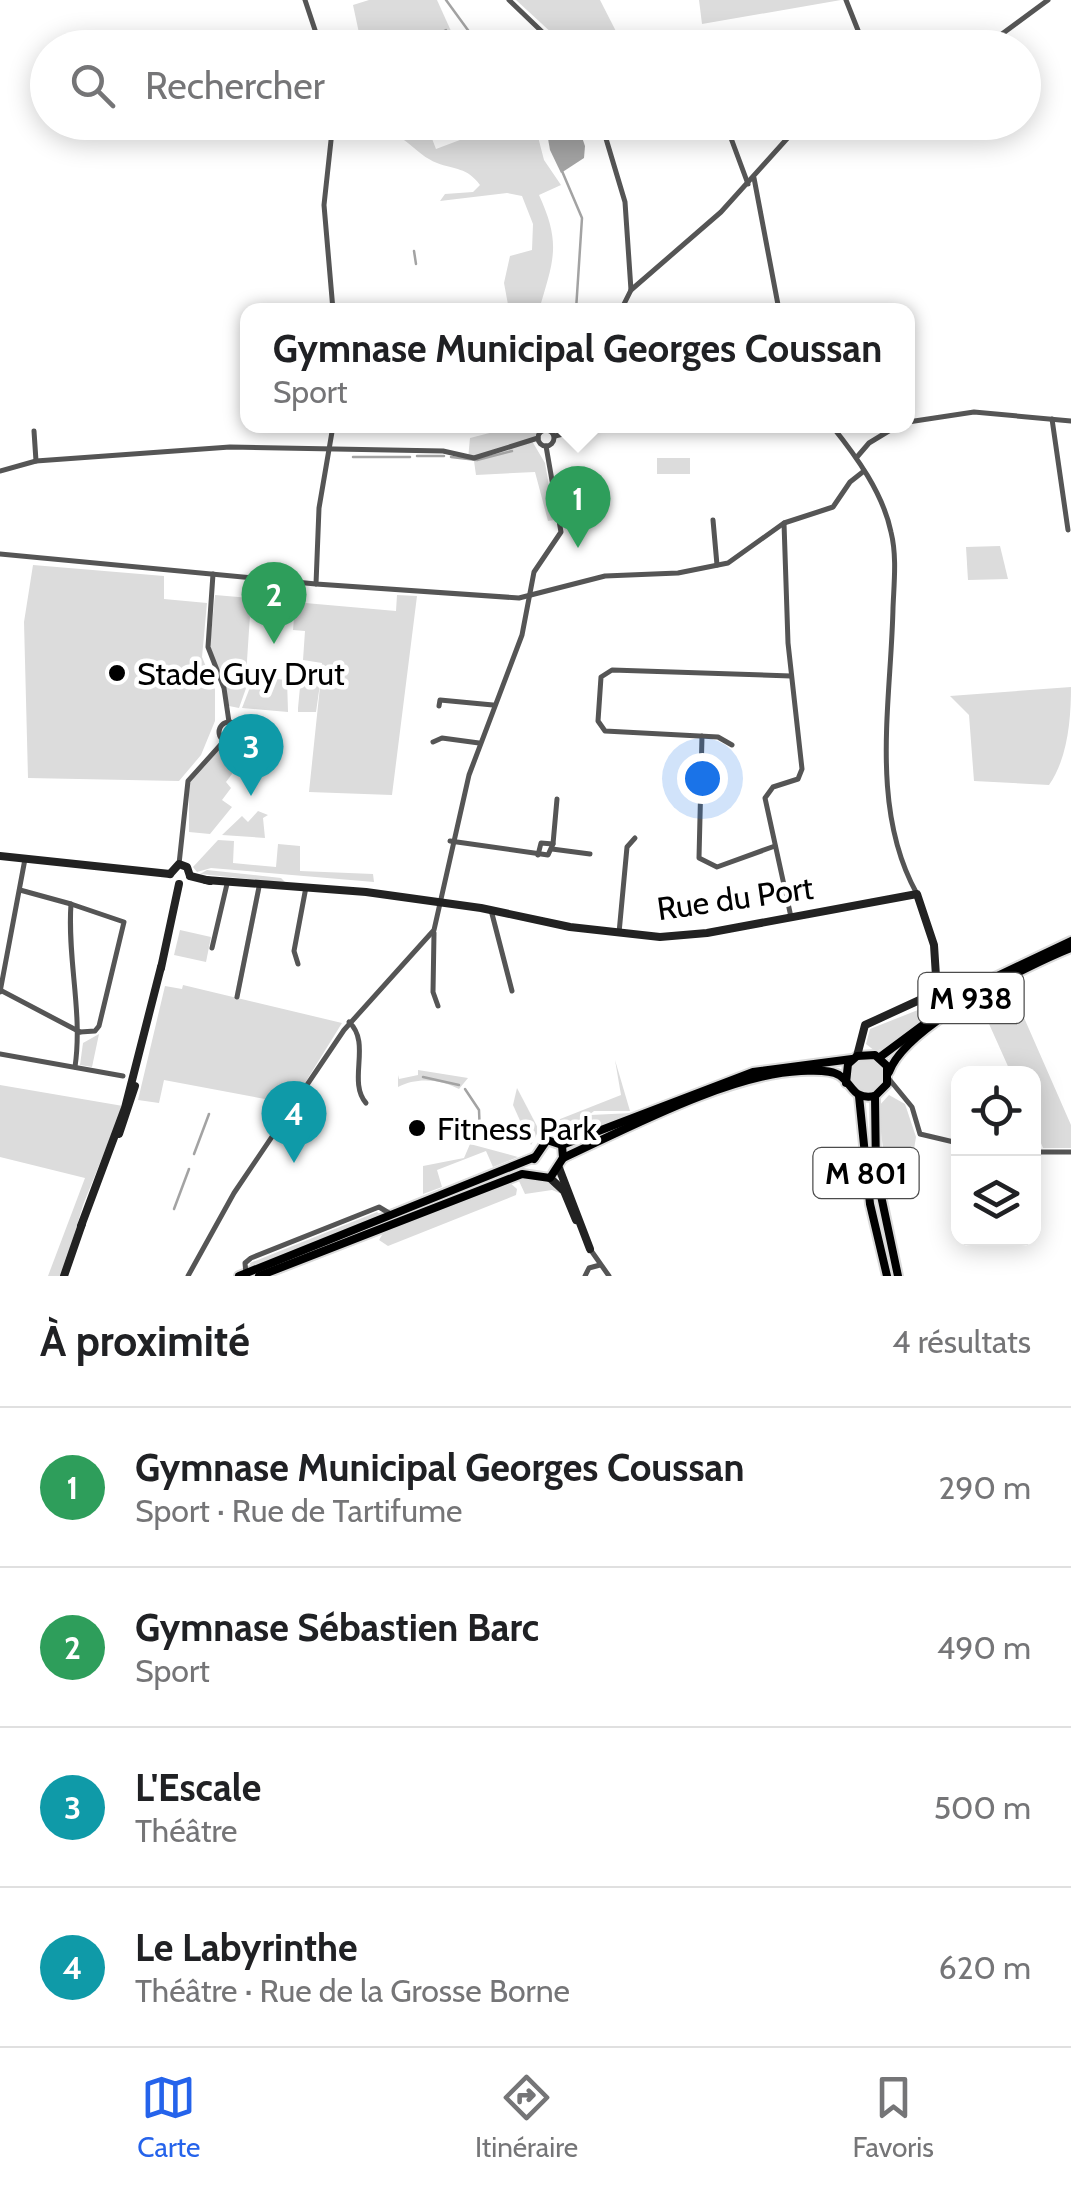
<!DOCTYPE html>
<html lang="fr">
<head>
<meta charset="utf-8">
<style>
	:root { --surface:#fff; --page:#f2f2f2; --text:#202124; --muted:#757577; --line:#e0e0e0; --accent:#2563eb }
	body { margin:0; font-family:Cabin,sans-serif; background:var(--page); color:var(--text) }
	.controls { position:absolute; right:30px; bottom:30px; display:grid; overflow:hidden; border-radius:20px; box-shadow:0 5px 25px #0003 }
	.controls button { width:90px; height:90px; display:grid; place-items:center; padding:0; border:0; border-bottom:2px solid var(--line); background:var(--surface); color:var(--text); font:50px sans-serif }
	.you { position:absolute; left:702px; top:778px; width:35px; height:35px; margin:-25px; border:8px solid #fff; border-radius:50%; background:#1a73e8; box-shadow:0 0 0 15px #1a73e833 }
	.badge { display:grid; place-items:center; width:65px; height:65px; border-radius:50%; background:var(--accent); color:#fff; font-size:32px; font-weight:700 }
	.pin { position:absolute; translate:-50% -82px; filter:drop-shadow(0 2px 5px #0008) }
	.pin::after { content:''; position:absolute; top:52px; width:35px; height:30px; background:inherit; clip-path:polygon(0 0,100% 0,50% 100%) }
	.popup { position:absolute; left:240px; top:303px; width:675px; height:130px; box-sizing:border-box; display:grid; place-content:center; border-radius:20px; background:var(--surface); filter:drop-shadow(0 2px 8px #0005); font-size:32px; white-space:nowrap; color:var(--muted) }
	.popup b { font-size:38px; color:var(--text) }
	.popup::after { content:''; position:absolute; left:50%; top:100%; margin-left:-20px; border:20px solid transparent; border-top-color:var(--surface) }
	.list { margin:0; padding:0; list-style:none }
	h2 { display:flex; justify-content:space-between; align-items:center; height:130px; margin:0; padding:0 40px; font-size:42px }
	h2 small { font-size:32px; font-weight:400; color:var(--muted) }
	.list li { display:grid; grid-template-columns:65px 1fr auto; gap:30px; align-items:center; box-sizing:border-box; height:160px; padding:0 40px; border-top:2px solid var(--line) }
	.list b { display:block; font-size:38px; white-space:nowrap }
	.list p { margin:0; font-size:32px; white-space:nowrap; color:var(--muted) }
	.list em { font-size:32px; font-style:normal; color:var(--muted) }
	.icon { flex:none; width:55px; height:55px; fill:none; stroke:currentColor; stroke-width:2; stroke-linecap:round; stroke-linejoin:round }
	.map { position:relative; flex:none; width:1071px; height:1276px; overflow:hidden }
	.search { position:absolute; background:var(--surface); box-shadow:0 5px 25px #0003; left:30px; right:30px; top:30px; height:110px; display:flex; align-items:center; gap:25px; box-sizing:border-box; padding:0 35px; border-radius:55px; color:var(--muted); font-size:38px }
	.sheet { height:770px; background:var(--surface) }
	nav { display:flex; justify-content:space-around; align-items:center; box-sizing:border-box; height:140px; border-top:2px solid var(--line); background:var(--surface); font-size:28px; color:var(--muted) }
	nav a { display:grid; justify-items:center; gap:5px }
	nav .on { color:var(--accent) }
	.map>svg:first-child { display:block }
</style>
</head>
<body>
<div class="map">
<svg width="1071" height="1276" viewBox="0 0 1071 1276">
	<rect width="100%" height="100%" fill="#fff"/>
	<g fill="#dcdcdc">
		<path d="M369,0H437L451,31L425,47H362L353,5Z"/>
		<path d="M516,0H600L624,47H567Z"/>
		<path d="M699,0H841L702,24Z"/>
		<path d="M378,123H426L436,149L505,123L537,133L544,160L561,185L539,195C562,245 553,261 539,310H509L504,283L510,256L532,250L533,224L522,196L507,193L440,201L445,194L473,192L480,185C467,167 455,170 437,163C414,154 407,133 379,131Z"/>
		<path d="M517,426H542L532,441L545,463L555,520L548,521L535,472L476,475L474,461L468,459L470,438Z"/>
		<rect x="657" y="458" width="33" height="16"/>
		<path d="M1000,546L1008,579L968,580L966,547Z"/>
		<path d="M33,565L164,576V599L207,603L202,657L215,689V721L201,755L179,781L28,778L24,622Z"/>
		<path d="M215,595L396,611L397,595L417,596L392,795L309,792L321,677L316,712H298V708L302,666L318,667L320,676L322,663L303,660L305,631L293,630L294,618L250,615L246,676L250,677L239,708L229,706L210,645Z"/>
		<path d="M254,677L287,680L288,712L242,708Z"/>
		<path d="M1071,687C1071,718 1068,758 1049,785L974,781L969,715L950,696Z"/>
		<path d="M244,744L269,756L268,762L260,760L248,771L238,766L226,782L231,788L222,800L232,807L210,834L189,832V784L220,749Z"/>
		<path d="M258,811L268,815L263,818L265,838L222,835L242,816L248,822Z"/>
		<path d="M218,840L234,841L233,863L276,867L278,844L300,846V871L373,874L374,882L211,868L197,872L193,867Z"/>
		<path d="M207,870L281,878L286,883L200,874Z"/>
		<path d="M180,930L211,937L206,962L174,955Z"/>
		<path d="M991,973C966,987 893,1049 875,1051L866,1044L870,1029L938,1002L943,994Z"/>
		<path d="M183,985L342,1023L292,1104L164,1080L159,1103L138,1100L165,986L182,989Z"/>
		<path d="M1011,988L1071,1125V1148H1043L1034,1126V1074L1011,1073L981,1006Z"/>
		<path d="M99,1034L92,1067L80,1065L83,1043Z"/>
		<circle cx="868" cy="1076" r="17"/>
		<path d="M615,1060L630,1111H594L567,1132L548,1131L544,1120L550,1123L621,1095Z"/>
		<path d="M418,1070L468,1078L459,1089C441,1079 416,1077 398,1087V1075L399,1079L418,1075Z"/>
		<path d="M0,1085L123,1106L83,1205L62,1276H48L85,1178L0,1157Z"/>
		<path d="M517,1088L539,1130L531,1145L513,1105Z"/>
		<path d="M889,1095L905,1104L916,1137L909,1180L887,1182L878,1107Z"/>
		<path d="M633,1113L573,1139L570,1133L590,1115Z"/>
		<path d="M470,1144L518,1157L493,1167L486,1151L437,1170L442,1187L423,1194V1166L464,1158Z"/>
		<path d="M528,1176L556,1184L562,1194L552,1190L525,1194L519,1181Z"/>
		<path d="M509,1182L517,1189L516,1195L388,1246L379,1240L385,1230Z"/>
		<path d="M377,1212L382,1216L251,1268L250,1263Z"/>
	</g>
	<path fill="#a3a3a3" d="M555,123H577L585,146L584,158L561,173L550,150L547,133Z"/>
	<g fill="none" stroke-linecap="round" stroke-linejoin="round">
		<g stroke="#a3a3a3" stroke-width="2.5">
			<path d="M446,0L481,48"/>
			<path d="M413,48L446,30"/>
			<path d="M418,122L420,130"/>
			<path d="M562,171L582,218L576,310"/>
			<path d="M414,251L416,264"/>
			<path d="M417,456H444"/>
			<path d="M353,457H410"/>
			<path d="M451,457L477,460L512,451"/>
			<path d="M423,1077L459,1085"/>
			<path d="M465,1089L479,1110L480,1135"/>
			<path d="M194,1154L209,1114"/>
			<path d="M174,1209L189,1169"/>
		</g>
		<defs>
			<g id="primary">
				<path d="M880,1057L974,987L1071,941"/>
				<path d="M889,1072C906,1026 1026,966 1071,948"/>
				<path d="M859,1096L870,1204L887,1276"/>
				<path d="M875,1096L876,1172L898,1276"/>
				<path d="M562,1145L753,1072L852,1059"/>
				<path d="M563,1158C628,1128 730,1074 801,1071C812,1071 829,1069 839,1075C854,1085 852,1100 875,1096L887,1084V1066L875,1055L857,1056L848,1064L846,1083"/>
				<path d="M534,1159L547,1140L562,1145"/>
				<path d="M239,1276L535,1157"/>
				<path d="M259,1276L522,1174L550,1178L563,1158L562,1145"/>
			</g>
		</defs>
		<use href="#primary" stroke="#dbdbdb" stroke-width="12"/>
		<g stroke="#555" stroke-width="5">
			<path d="M305,0L321,48"/>
			<path d="M509,0L559,48"/>
			<path d="M846,0L865,48"/>
			<path d="M983,48L1048,0"/>
			<path d="M601,122L625,202L631,290L621,310"/>
			<path d="M725,122L748,184"/>
			<path d="M754,178L779,310"/>
			<path d="M631,290L721,212L802,122"/>
			<path d="M333,310L324,205L333,122"/>
			<path d="M1052,419L1068,530"/>
			<path d="M908,422L974,412L1071,421"/>
			<path d="M600,426L627,430L639,426"/>
			<path d="M832,426C856,456 883,493 891,532C897,556 894,583 893,608C891,702 869,808 917,894"/>
			<circle cx="546" cy="438" r="8"/>
			<path d="M34,431L36,461"/>
			<path d="M555,436L595,426"/>
			<path d="M857,457L869,443L897,426"/>
			<path d="M0,471L36,461L230,447L443,451L474,458L538,438"/>
			<path d="M713,520L717,565"/>
			<path d="M784,523L788,643L802,769L798,779L773,787L765,798L791,917"/>
			<path d="M0,554L316,584L519,598L605,576L678,573L728,563L784,523L833,507L850,482L864,471"/>
			<path d="M213,574L208,647L224,688L229,722"/>
			<path d="M316,584L319,508L333,426"/>
			<path d="M439,706L440,700L493,705"/>
			<circle cx="229" cy="732" r="10"/>
			<path d="M702,736L699,858L717,867L775,846"/>
			<path d="M433,742L442,738L479,743"/>
			<path d="M732,745L718,737L605,731L598,721L601,677L612,670L791,676"/>
			<path d="M450,841L548,855L553,844L557,799"/>
			<path d="M552,849L590,854"/>
			<path d="M538,855L541,843L553,844"/>
			<path d="M179,864L188,781L224,741"/>
			<path d="M20,890L71,904C67,959 83,1012 75,1067"/>
			<path d="M71,904L124,922L99,1026L95,1031L80,1032"/>
			<path d="M491,910L512,991"/>
			<path d="M434,933L433,992L438,1006"/>
			<path d="M619,933L627,847L635,838"/>
			<path d="M212,948L227,884"/>
			<path d="M298,964L294,951L306,887"/>
			<path d="M0,990L80,1032"/>
			<path d="M0,992L25,859"/>
			<path d="M237,997L259,887"/>
			<path d="M349,1022C372,1043 347,1081 366,1103"/>
			<path d="M0,1054L123,1076"/>
			<path d="M889,1079L912,1107L920,1134L958,1143"/>
			<path d="M1034,1152H1071"/>
			<path d="M590,1249L609,1276"/>
			<path d="M246,1274L245,1263L251,1258L379,1207L389,1213"/>
			<path d="M188,1276L234,1193L344,1030L434,930L469,775L522,635L534,572L561,532L546,446"/>
			<path d="M585,1276L589,1268L600,1265"/>
		</g>
		<g stroke="#222" stroke-width="8">
			<path d="M0,856L170,874"/>
			<path d="M170,874L179,864L187,867L190,876"/>
			<path d="M190,876L210,881"/>
			<path d="M206,880L366,892L481,908L570,927L660,937L707,933L917,894L934,945L937,992L865,1025L857,1056"/>
			<path d="M161,968L179,884"/>
			<path d="M119,1134L135,1086"/>
			<path d="M559,1168L590,1249"/>
			<path d="M550,1178L564,1191L576,1220"/>
			<path d="M81,1226L125,1108L161,967"/>
			<path d="M64,1276L82,1224"/>
		</g>
		<use href="#primary" stroke="#000" stroke-width="8"/>
	</g>
	<g fill="#000" stroke="#fff" stroke-width="4">
		<circle cx="117" cy="673" r="10"/>
		<circle cx="417" cy="1128" r="10"/>
	</g>
	<g text-anchor="middle" dominant-baseline="central" stroke-width="9" stroke-linejoin="round" paint-order="stroke">
		<g fill="#fff" stroke="#4c4c4c" stroke-width="2.5">
			<rect x="918.5" y="973" width="105" height="50" rx="8"/>
			<rect x="813.5" y="1148" width="105" height="50" rx="8"/>
		</g>
		<g font-size="30" font-weight="bold" fill="#000">
			<text x="971" y="998">M 938</text>
			<text x="866" y="1173">M 801</text>
		</g>
		<g font-size="32" fill="#000" stroke="#fff" text-anchor="start">
			<text x="137" y="673">Stade Guy Drut</text>
			<text x="437" y="1128">Fitness Park</text>
		</g>
		<g font-size="32" fill="#000" stroke="#fff">
			<text transform="translate(735 898) rotate(-8)">Rue du Port</text>
		</g>
	</g>
</svg>
<div class="controls">
<button><svg class="icon" aria-label="locate" viewBox="0 0 24 24"><circle cx="12" cy="12" r="6"/><path d="M12 2v4M12 18v4M2 12h4M18 12h4"/></svg></button>
<button><svg class="icon" aria-label="layers" viewBox="0 0 24 24"><path d="M12 4l9 5-9 5-9-5zM3 14l9 5 9-5"/></svg></button>
</div>
<div class="you"></div>
<div class="pin badge" style="left:578px;top:548px;background:#2e9e5b">1</div>
<div class="popup"><b>Gymnase Municipal Georges Coussan</b>Sport</div>
<div class="pin badge" style="left:274px;top:644px;background:#2e9e5b">2</div>
<div class="pin badge" style="left:251px;top:796px;background:#0f9aa8">3</div>
<div class="pin badge" style="left:294px;top:1163px;background:#0f9aa8">4</div>
<div class="search"><svg class="icon" aria-label="search" viewBox="0 0 24 24"><circle cx="10" cy="10" r="6"/><path d="M15 15l6 6"/></svg>Rechercher</div>
</div>
<section class="sheet">
<h2>À proximité<small>4 résultats</small></h2>
<ul class="list">
<li><span class="badge" style="background:#2e9e5b">1</span><div><b>Gymnase Municipal Georges Coussan</b><p>Sport · Rue de Tartifume</p></div><em>290 m</em></li>
<li><span class="badge" style="background:#2e9e5b">2</span><div><b>Gymnase Sébastien Barc</b><p>Sport</p></div><em>490 m</em></li>
<li><span class="badge" style="background:#0f9aa8">3</span><div><b>L'Escale</b><p>Théâtre</p></div><em>500 m</em></li>
<li><span class="badge" style="background:#0f9aa8">4</span><div><b>Le Labyrinthe</b><p>Théâtre · Rue de la Grosse Borne</p></div><em>620 m</em></li>
</ul>
</section>
<nav>
<a class="on"><svg class="icon" aria-label="map" viewBox="0 0 24 24"><path d="M3 6l6-2 6 2 6-2v14l-6 2-6-2-6 2zM9 4v14M15 6v14"/></svg>Carte</a>
<a><svg class="icon" aria-label="directions" viewBox="0 0 24 24"><path d="M12 3l9 9-9 9-9-9zM9 14v-3h6M13 9l2 2-2 2"/></svg>Itinéraire</a>
<a><svg class="icon" aria-label="saved" viewBox="0 0 24 24"><path d="M7 4h10v16l-5-4-5 4z"/></svg>Favoris</a>
</nav>
</body>
</html>
